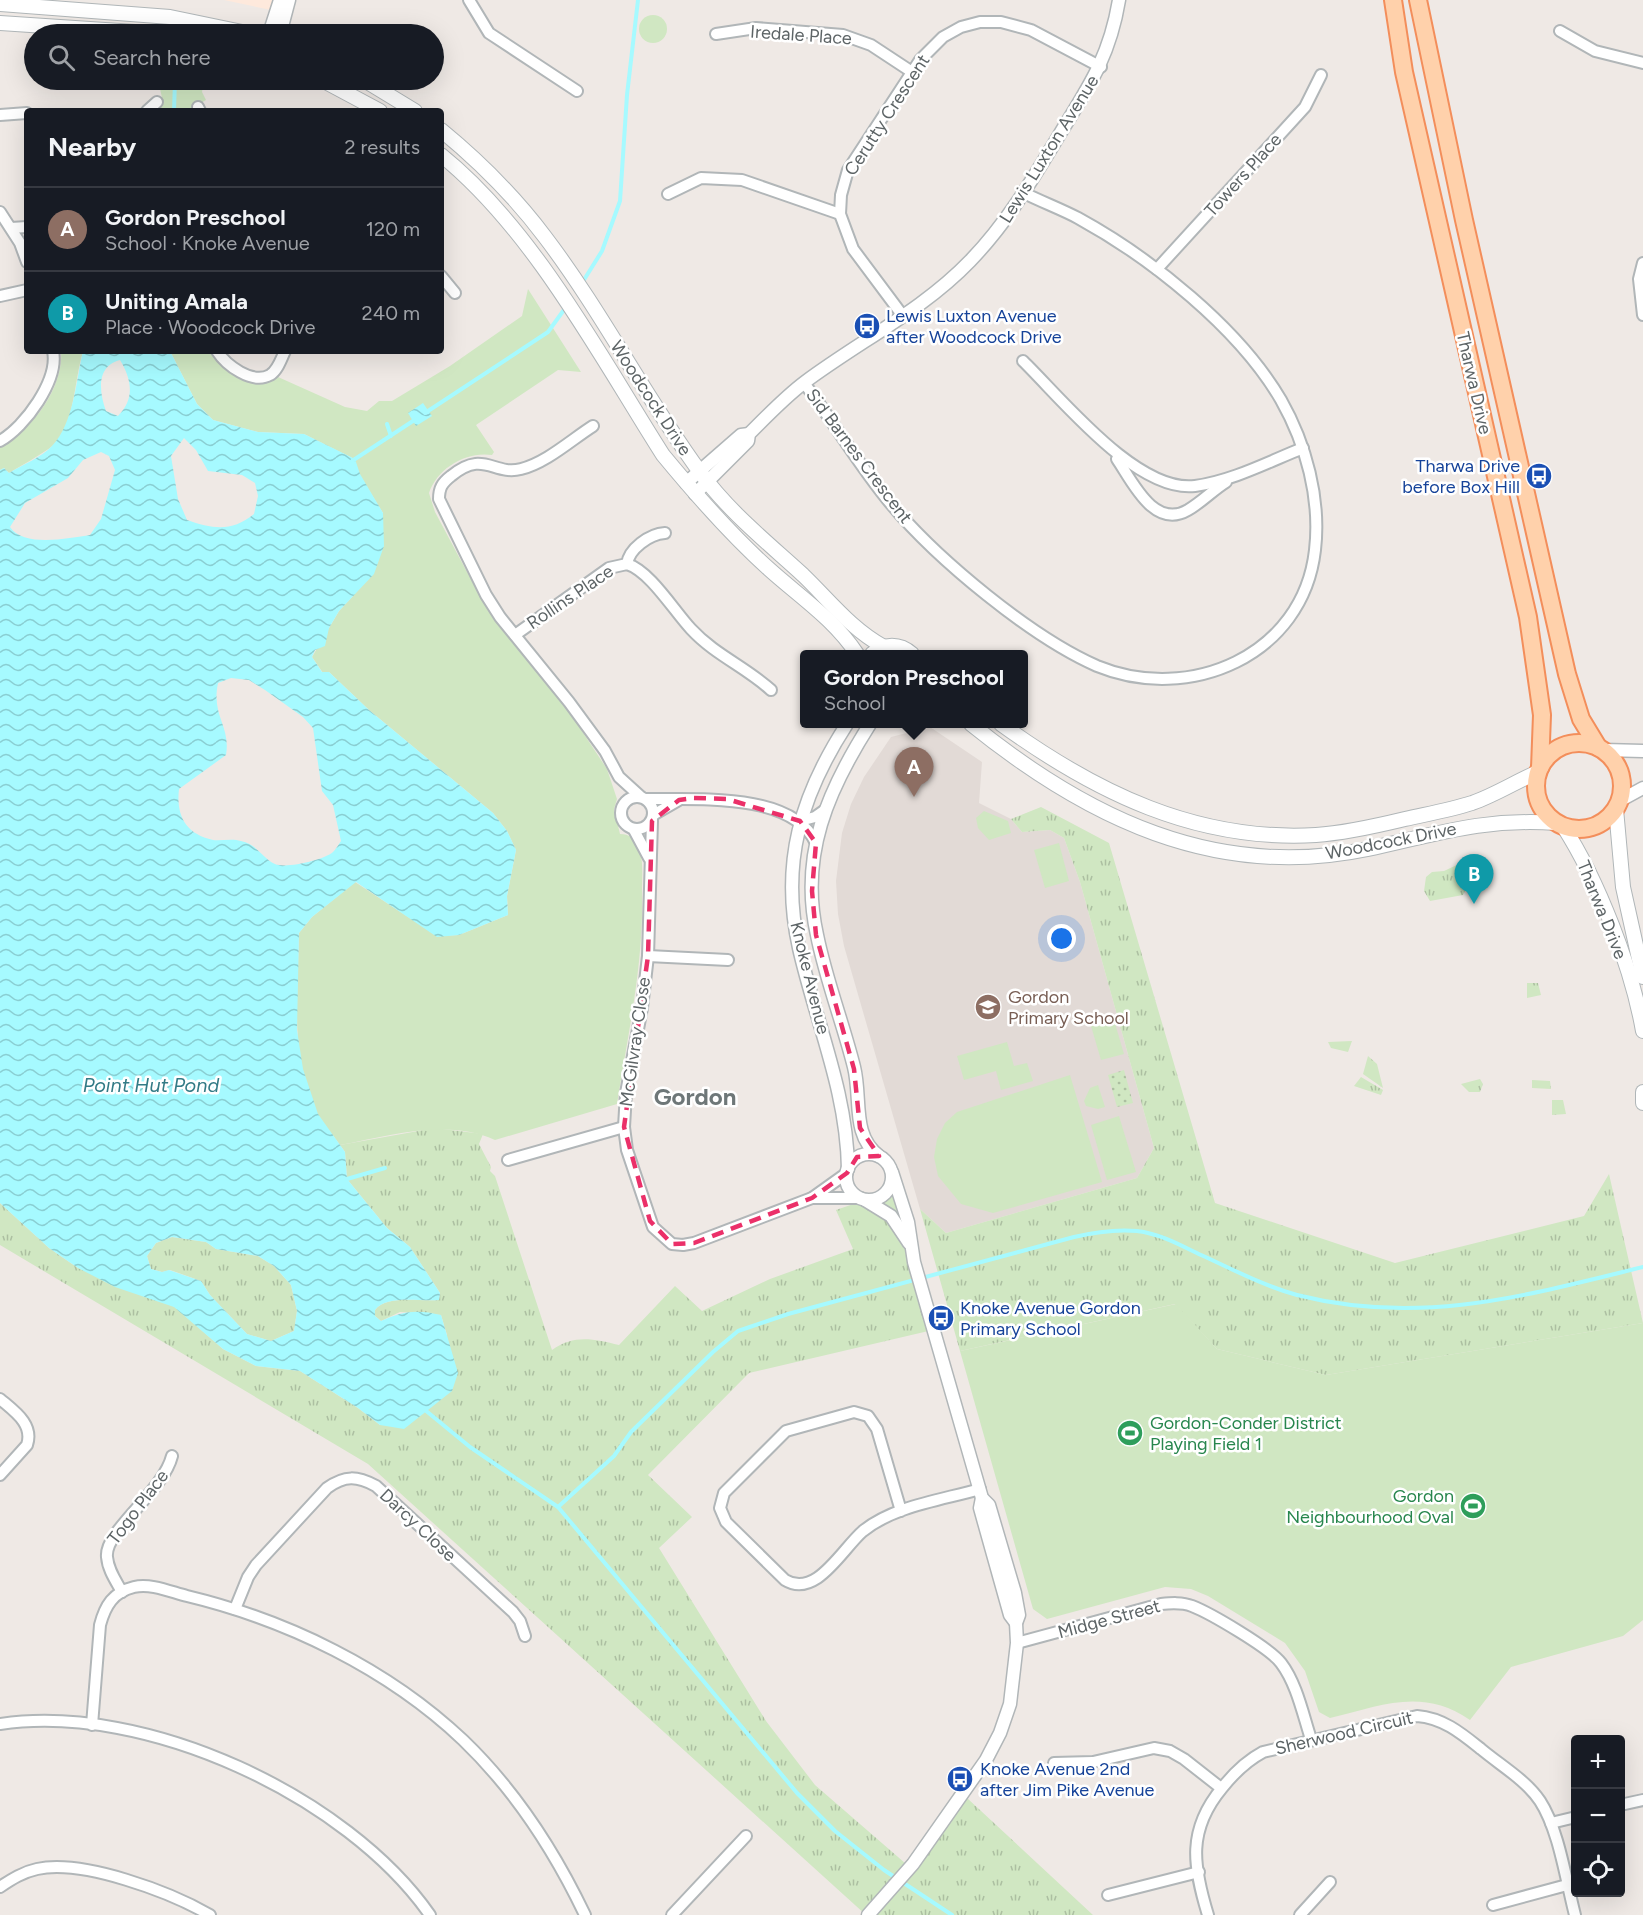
<!DOCTYPE html>
<html lang="en">
<head>
<meta charset="utf-8">
<style>
	:root { --surface:#171b24; --page:#242831; --text:#f1f3f6; --muted:#9ea1a6; --line:#363941; --accent:#7c3aed }
	body { margin:0; font-family:Figtree,sans-serif; background:var(--page); color:var(--text) }
	.controls { position:absolute; right:18px; bottom:18px; display:grid; overflow:hidden; border-radius:6px; box-shadow:0 6px 24px #0002 }
	.controls button { width:54px; height:54px; display:grid; place-items:center; padding:0; border:0; border-bottom:2px solid var(--line); background:var(--surface); color:var(--text); font:30px sans-serif }
	.you { position:absolute; left:1062px; top:939px; width:21px; height:21px; margin:-15px; border:4px solid #fff; border-radius:50%; background:#1a73e8; box-shadow:0 0 0 9px #1a73e833 }
	.badge { display:grid; place-items:center; width:39px; height:39px; border-radius:50%; background:var(--accent); color:#fff; font-size:20px; font-weight:700 }
	.pin { position:absolute; translate:-50% -50px; filter:drop-shadow(0 2px 3px #0008) }
	.pin::after { content:''; position:absolute; top:32px; width:21px; height:18px; background:inherit; clip-path:polygon(0 0,100% 0,50% 100%) }
	.popup { position:absolute; left:800px; top:650px; width:228px; height:78px; box-sizing:border-box; display:grid; place-content:center; border-radius:6px; background:var(--surface); filter:drop-shadow(0 2px 4px #0005); font-size:20px; white-space:nowrap; color:var(--muted) }
	.popup b { font-size:22px; color:var(--text) }
	.popup::after { content:''; position:absolute; left:50%; top:100%; margin-left:-12px; border:12px solid transparent; border-top-color:var(--surface) }
	.list { margin:0; padding:0; list-style:none }
	h2 { display:flex; justify-content:space-between; align-items:center; height:78px; margin:0; padding:0 24px; font-size:26px }
	h2 small { font-size:20px; font-weight:400; color:var(--muted) }
	.list li { display:grid; grid-template-columns:39px 1fr auto; gap:18px; align-items:center; box-sizing:border-box; height:84px; padding:0 24px; border-top:2px solid var(--line) }
	.list b { display:block; font-size:22px; white-space:nowrap }
	.list p { margin:0; font-size:20px; white-space:nowrap; color:var(--muted) }
	.list em { font-size:20px; font-style:normal; color:var(--muted) }
	.icon { flex:none; width:33px; height:33px; fill:none; stroke:currentColor; stroke-width:2; stroke-linecap:round; stroke-linejoin:round }
	.map { position:relative; flex:none; width:1643px; height:1915px; overflow:hidden }
	.search { position:absolute; background:var(--surface); box-shadow:0 6px 24px #0002; left:24px; top:24px; width:420px; height:66px; display:flex; align-items:center; gap:15px; box-sizing:border-box; padding:0 21px; border-radius:33px; color:var(--muted); font-size:22px }
	.panel { position:absolute; background:var(--surface); box-shadow:0 6px 24px #0002; left:24px; top:108px; width:420px; height:246px; border-radius:6px }
	.map>svg:first-child { display:block }
</style>
</head>
<body>
<div class="map">
<svg width="1643" height="1915" viewBox="0 0 1643 1915">
	<defs>
		<pattern id="grass-tufts" width="24" height="20" patternUnits="userSpaceOnUse" patternTransform="scale(1.5)"><rect width="24" height="20" fill="#d0e7c2"/><path d="M3 7l-1-3M5 7V3M7 7l1-3M15 17l-1-3M17 17v-4M19 17l1-3" fill="none" stroke="#acbfa1"/></pattern>
		<pattern id="garden-dots" width="8" height="8" patternUnits="userSpaceOnUse" patternTransform="scale(1.5)"><rect width="8" height="8" fill="#d0e7c2"/><path d="M2 2h.1M6 6h.1" fill="none" stroke="#acbfa1" stroke-width="1.8" stroke-linecap="round"/></pattern>
		<pattern id="water-waves" width="16" height="10" patternUnits="userSpaceOnUse" patternTransform="scale(1.5)"><rect width="16" height="10" fill="#a6faff"/><path d="M0 5q4-4 8 0t8 0" fill="none" stroke="#8aced2"/></pattern>
	</defs>
	<rect width="100%" height="100%" fill="#efe9e5"/>
	<path fill="#fee9dc" d="M224,0H275L271,10Z"/>
	<path fill="#e2dad6" d="M930,727L982,762L979,803L1011,819L1022,832L1050,830L1064,838L1080,882L1154,1148L1137,1178L946,1233L920,1209L844,946L838,914L836,881L842,833L851,804L864,777L891,737Z"/>
	<g fill="url(#grass-tufts)">
		<path d="M1041,807L1109,843L1215,1203L1395,1263L1584,1216L1609,1174L1643,1323L1326,1375L1217,1349L1175,1304L960,1351L920,1209L946,1233L1137,1178L1154,1148L1080,882L1064,838L1050,830L1022,832L1011,819Z"/>
		<path d="M1463,862L1470,882L1463,895L1430,901L1424,891L1426,877L1432,872L1444,871Z"/>
		<path d="M1527,983H1538L1541,995L1527,998Z"/>
		<path d="M1352,1041L1348,1052L1331,1048L1328,1042Z"/>
		<path d="M1368,1056L1377,1064L1383,1088L1363,1074Z"/>
		<path d="M1361,1077L1383,1090L1381,1095L1354,1086Z"/>
		<path d="M1480,1079L1483,1084L1480,1092H1469L1461,1084Z"/>
		<path d="M1532,1080L1550,1081L1551,1089L1532,1088Z"/>
		<path d="M1552,1100H1563L1566,1114L1552,1115Z"/>
		<path d="M435,1128L483,1134L479,1144L491,1167L490,1171L495,1176L552,1350C574,1334 594,1339 619,1345L675,1286L702,1311L770,1279L853,1249L836,1210L897,1189L937,1329L749,1373L648,1475L692,1517L659,1548L766,1721L815,1785L913,1870L967,1798L1093,1915H866L368,1464L0,1245V1203L49,1248L78,1268L175,1307L223,1349L256,1366L300,1371L358,1408L380,1425L447,1335L441,1315L400,1312L381,1321L375,1316V1310C387,1294 420,1302 439,1300L440,1293L410,1247L387,1228L347,1179L345,1152L340,1145Z"/>
		<path d="M172,1237L206,1242L216,1249L258,1256L274,1266L291,1285L297,1311L294,1331L271,1341L247,1334L210,1295L201,1281L170,1270L162,1272L151,1269L147,1256L156,1243Z"/>
	</g>
	<g fill="#d0e7c2">
		<circle cx="653" cy="29" r="14"/>
		<path d="M158,80H204L202,92L206,100L194,107L196,111H154L163,102Z"/>
		<path d="M528,289L581,372L558,370L476,425L494,452L492,455C465,451 437,469 429,493L435,512L483,602L564,704L607,769L617,799L614,809L620,834C629,834 634,838 638,846C644,859 642,877 642,891C644,964 628,1033 617,1104L495,1140C446,1118 390,1136 340,1145C333,1135 324,1125 318,1115C289,1060 298,993 299,933L312,917L355,882L437,936L459,935L508,915L507,896L516,850L507,831L493,813L369,710L329,672L323,673L312,657L339,611L353,596L383,513L359,474L354,459L304,434L258,432L213,420L197,404L170,351H211C221,376 254,387 278,377L345,407L367,411L379,401H392L450,366L522,316Z"/>
		<path d="M61,351L83,352C74,379 75,430 50,448C37,457 22,465 9,473L4,468L0,470V447C31,431 64,388 61,351Z"/>
		<path d="M984,811L1008,821L1011,833L989,840L978,828L976,818Z"/>
		<path d="M1059,843L1069,881L1045,888L1034,850Z"/>
		<path d="M1114,1020L1124,1054L1101,1060L1091,1026Z"/>
		<path d="M1007,1042L1014,1066L1027,1063L1033,1081L1001,1090L996,1071L964,1080L957,1056Z"/>
		<path d="M1070,1075L1102,1182L993,1213L961,1204L938,1176L934,1157L937,1139L945,1123L957,1112Z"/>
		<path d="M1098,1085L1105,1107L1098,1109L1086,1106L1084,1101L1090,1088Z"/>
		<path d="M1119,1116L1136,1172L1107,1180L1091,1125Z"/>
		<path d="M1176,1304L1217,1349L1326,1375L1643,1323V1620L1623,1636L1511,1667L1470,1720C1422,1687 1381,1706 1330,1718L1319,1712L1305,1671L1285,1643L1208,1596L1191,1589L1165,1587L1047,1619L1033,1609L960,1351Z"/>
	</g>
	<path fill="url(#garden-dots)" d="M1124,1070L1133,1103L1117,1107L1108,1075Z"/>
	<g fill="url(#water-waves)" fill-rule="evenodd">
		<path d="M83,351H170L197,404L213,420L258,432L304,434L355,459L360,474L383,513L384,546L374,574L339,611L329,628L325,646L315,650L312,657L322,672H329L369,710L493,813L507,831L516,850L507,896L508,915L459,935L437,937L356,882L312,917L299,933L297,1030L303,1069L318,1114L345,1152L347,1179L387,1228L410,1247L440,1293L439,1300C420,1302 387,1294 375,1310V1316L381,1321C402,1311 418,1309 441,1315L458,1373L452,1391L404,1429L380,1425L358,1408L300,1371L256,1366L223,1349L174,1307L115,1287L78,1268L49,1248L0,1203V470L4,468L9,473C22,465 42,457 52,446C74,423 76,380 83,351ZM120,360C132,380 135,399 118,416L106,411C99,392 96,366 120,360ZM184,438L196,450L208,471L242,475L255,483L258,496L254,514C232,532 213,529 187,520L178,499L171,456ZM101,452L109,456L115,470L101,519L90,535C69,538 24,548 10,527L25,503L68,478L83,460ZM231,678L249,680L265,690L303,717L313,728L322,791L333,805L341,841C339,844 336,849 333,852C324,860 286,869 275,864C262,858 257,844 241,841C232,838 222,841 213,840C185,834 176,815 179,789L226,755C231,726 211,716 218,683ZM172,1237L206,1242L216,1249L258,1256L274,1266L291,1285L297,1311L294,1331L271,1341L247,1334L210,1295L201,1281L169,1270L162,1272L151,1269L147,1256L156,1243Z"/>
		<path d="M423,403L432,416L416,426L408,413Z"/>
	</g>
	<g fill="none" stroke-linecap="round" stroke-linejoin="round">
		<g stroke="#a6faff" stroke-width="4">
			<path d="M174,111L175,80"/>
			<path d="M582,283L602,251L620,201L627,95L638,0"/>
			<path d="M425,413L548,332L566,307"/>
			<path d="M387,424L391,436"/>
			<path d="M352,461L416,419"/>
			<path d="M347,1179L385,1168"/>
			<path d="M425,1410L470,1447L558,1507L614,1456L631,1432L713,1352L738,1331L788,1314L1074,1237C1095,1232 1115,1229 1137,1231C1161,1234 1180,1245 1201,1255C1232,1269 1264,1286 1297,1295C1419,1326 1525,1296 1643,1267"/>
			<path d="M558,1507L797,1793L835,1831L884,1870L952,1915"/>
		</g>
		<defs>
			<g id="minor">
				<path d="M469,0L489,33L577,91"/>
				<path d="M1560,31L1595,51L1643,63"/>
				<path d="M716,34L756,28L843,35L871,45L912,72"/>
				<path d="M198,107L200,111"/>
				<path d="M147,111L157,102"/>
				<path d="M0,115L27,113"/>
				<path d="M668,194L701,178L742,180L840,214"/>
				<path d="M0,212L20,243L27,262"/>
				<path d="M11,228L27,227"/>
				<path d="M1643,263L1639,279L1643,315"/>
				<path d="M1157,269L1305,107L1321,75"/>
				<path d="M441,276L455,293"/>
				<path d="M0,296L27,290"/>
				<path d="M903,316L853,249L840,214L841,195L848,170L920,60L943,37L961,27L980,22H1001L1031,30L1101,67"/>
				<path d="M217,351C226,365 252,385 270,375C278,370 281,359 285,351"/>
				<path d="M1023,361C1062,399 1137,493 1195,486C1232,481 1268,462 1303,448"/>
				<path d="M804,383C834,422 859,466 891,504C938,560 1031,637 1097,666C1189,704 1303,656 1315,550C1321,499 1306,444 1281,400C1239,328 1151,258 1078,218C1061,209 1042,202 1024,193"/>
				<path d="M593,426C571,440 546,463 521,469C493,476 484,449 451,476C442,483 439,488 439,499L486,595L500,617L569,702L605,751L619,777L641,797"/>
				<path d="M0,441C25,427 59,380 53,351"/>
				<path d="M1117,459C1132,481 1154,530 1188,510C1202,502 1213,490 1226,482"/>
				<path d="M627,564C629,549 649,534 665,533"/>
				<path d="M515,635L609,568L627,564C650,571 674,611 691,629C715,655 746,667 771,690"/>
				<circle cx="637" cy="813" r="16"/>
				<path d="M646,799C693,800 792,791 816,843"/>
				<path d="M653,815L679,800"/>
				<path d="M652,821L648,956L642,1008L626,1093L624,1127L627,1150L653,1227L672,1244L683,1245L694,1243L812,1198L847,1173"/>
				<path d="M800,821L815,817L825,810"/>
				<path d="M634,830L649,858"/>
				<path d="M648,956L728,960"/>
				<path d="M508,1160L624,1127"/>
				<path d="M812,1198H861"/>
				<path d="M0,1399C14,1411 34,1424 27,1445L0,1475"/>
				<path d="M901,1511L877,1429L868,1416L854,1412L786,1431L724,1493L720,1508L726,1522L785,1580C816,1599 842,1549 863,1531C894,1506 942,1500 980,1489"/>
				<path d="M122,1592C116,1581 108,1570 107,1557C104,1531 163,1492 172,1456"/>
				<path d="M235,1609L248,1577L256,1565L327,1488C345,1475 357,1476 376,1486L513,1612L520,1621L525,1636"/>
				<path d="M1017,1643L1161,1604C1171,1603 1182,1602 1192,1606C1210,1613 1270,1648 1281,1663C1297,1684 1303,1715 1311,1739"/>
				<path d="M0,1724C145,1702 347,1796 430,1915"/>
				<path d="M92,1725L100,1625C105,1606 113,1592 134,1587C151,1583 171,1592 187,1596C287,1620 388,1669 463,1740C515,1790 554,1850 585,1915"/>
				<path d="M1054,1763L1093,1762L1154,1748L1170,1751L1184,1759L1221,1788"/>
				<path d="M1620,1805L1643,1800"/>
				<path d="M1551,1823L1576,1817"/>
				<path d="M0,1887C12,1879 23,1872 37,1869C83,1859 170,1892 210,1915"/>
				<path d="M1108,1895L1199,1872"/>
				<path d="M1493,1905L1567,1885"/>
				<path d="M672,1915L746,1836"/>
				<path d="M1208,1915C1193,1866 1187,1830 1222,1788C1234,1773 1246,1761 1263,1752L1417,1716C1443,1718 1461,1733 1481,1749C1500,1765 1526,1780 1540,1801C1559,1830 1566,1881 1575,1915"/>
				<path d="M1300,1915L1330,1882"/>
			</g>
			<g id="tertiary">
				<path d="M269,34L280,0"/>
				<path d="M280,34L289,0"/>
				<path d="M686,483L741,435L749,434"/>
				<path d="M695,494L748,441L749,434C767,416 785,397 805,382C860,341 923,310 970,261C1007,223 1034,177 1061,132C1090,85 1110,55 1119,0"/>
				<path d="M847,724C801,795 780,863 799,948C816,1023 847,1091 848,1169"/>
				<path d="M870,724C828,790 799,855 817,935C826,980 843,1023 854,1067C862,1099 851,1135 879,1156"/>
				<path d="M1604,750L1643,751"/>
				<path d="M1621,800L1643,788"/>
				<circle cx="869" cy="1177" r="23"/>
				<path d="M865,1200L891,1216L909,1243"/>
				<path d="M982,1498L980,1508L1010,1615L1016,1623"/>
				<path d="M868,1915L913,1864L986,1760L1000,1733L1010,1704L1017,1643L1016,1623L1019,1615L1015,1593L989,1505L982,1498L914,1262L908,1222L892,1172"/>
			</g>
			<g id="secondary">
				<path d="M0,4L170,17L252,34"/>
				<path d="M0,23L165,34"/>
				<path d="M322,80L380,111"/>
				<path d="M364,80L415,111"/>
				<path d="M441,130C480,162 515,197 545,237C602,312 645,397 700,472C729,512 767,542 803,575C829,600 851,629 884,647"/>
				<path d="M441,155C533,229 600,356 663,455C696,495 730,534 769,569C800,597 834,619 857,654"/>
				<path d="M872,654C884,643 900,643 912,654"/>
				<path d="M971,724C1086,817 1215,881 1368,849C1437,834 1483,818 1556,823"/>
				<path d="M1001,724C1095,792 1196,842 1316,835C1346,833 1376,826 1405,819C1427,814 1450,810 1472,803C1495,795 1515,782 1538,772"/>
				<path d="M1616,809L1623,887L1643,977"/>
				<path d="M1563,826C1598,880 1632,968 1643,1031"/>
				<path d="M1643,1092V1103"/>
			</g>
			<g id="primary">
				<path d="M1393,0L1404,72L1424,160L1528,617L1542,715L1540,768"/>
				<path d="M1418,0L1464,220L1567,674L1581,719L1598,747"/>
				<circle cx="1579" cy="786" r="43"/>
			</g>
		</defs>
		<use href="#minor" stroke="#b1b6b8" stroke-width="14"/>
		<use href="#tertiary" stroke="#b1b6b8" stroke-width="15"/>
		<use href="#secondary" stroke="#b0b6b8" stroke-width="16"/>
		<use href="#primary" stroke="#f38e5b" stroke-width="20"/>
		<use href="#minor" stroke="#fff" stroke-width="10"/>
		<use href="#tertiary" stroke="#fff" stroke-width="12"/>
		<use href="#secondary" stroke="#fff" stroke-width="14"/>
		<use href="#primary" stroke="#ffd1ab" stroke-width="16"/>
	</g>
	<path fill="none" stroke="#eb3069" stroke-width="4.5" stroke-dasharray="12 8" stroke-linejoin="round" d="M694,798L727,799L800,821L816,843L812,891L816,935L854,1069L860,1128L879,1156L857,1157L847,1173L812,1198L694,1243L672,1244L650,1221L624,1127L648,956L652,821L679,800Z"/>
	<defs>
		<symbol id="bus-disc" viewBox="-11 -11 22 22"><circle r="9.5" fill="#1a4fb4" stroke="#fff"/><path d="M-5-6H5V4H4V6H2V4H-2V6H-4V4H-5ZM-3.5-4V0h7V-4ZM-3.5 1.2v1.5H-2V1.2ZM2 1.2v1.5H3.5V1.2Z" fill="#fff"/></symbol>
		<symbol id="school-disc" viewBox="-11 -11 22 22"><circle r="9.5" fill="#8d6e63" stroke="#fff"/><path d="M0-5L7-2L0 1L-7-2ZM-4 1L0 2.5L4 1V4Q0 6-4 4Z" fill="#fff"/></symbol>
		<symbol id="stadium-disc" viewBox="-11 -11 22 22"><circle r="9.5" fill="#2e9e5b" stroke="#fff"/><path d="M0-5a6.5 5 0 1 0 0 10a6.5 5 0 1 0 0-10ZM-3.5-1.8h7v3.6h-7Z" fill="#fff"/></symbol>
	</defs>
	<g fill-rule="evenodd">
		<use href="#bus-disc" x="852" y="311" width="30" height="30"/>
		<use href="#bus-disc" x="1524" y="461" width="30" height="30"/>
		<use href="#school-disc" x="973" y="992" width="30" height="30"/>
		<use href="#bus-disc" x="926" y="1303" width="30" height="30"/>
		<use href="#stadium-disc" x="1115" y="1418" width="30" height="30"/>
		<use href="#stadium-disc" x="1458" y="1491" width="30" height="30"/>
		<use href="#bus-disc" x="945" y="1764" width="30" height="30"/>
	</g>
	<g text-anchor="middle" dominant-baseline="central" stroke-width="5" stroke-linejoin="round" paint-order="stroke">
		<g font-size="18" fill="#5d6466" stroke="#fff">
			<text transform="translate(801 35) rotate(4)">Iredale Place</text>
			<text transform="translate(887 115) rotate(-57)">Cerutty Crescent</text>
			<text transform="translate(1049 149) rotate(-58)">Lewis Luxton Avenue</text>
			<text transform="translate(1243 175) rotate(-48)">Towers Place</text>
			<text transform="translate(1474 383) rotate(77)">Tharwa Drive</text>
			<text transform="translate(651 398) rotate(57)">Woodcock Drive</text>
			<text transform="translate(859 456) rotate(53)">Sid Barnes Crescent</text>
			<text transform="translate(570 597) rotate(-34)">Rollins Place</text>
			<text transform="translate(1391 841) rotate(-11)">Woodcock Drive</text>
			<text transform="translate(1602 910) rotate(68)">Tharwa Drive</text>
			<text transform="translate(810 978) rotate(76)">Knoke Avenue</text>
			<text transform="translate(635 1042) rotate(-82)">McGilvray Close</text>
			<text transform="translate(138 1507) rotate(-53)">Togo Place</text>
			<text transform="translate(418 1525) rotate(43)">Darcy Close</text>
			<text transform="translate(1109 1619) rotate(-15)">Midge Street</text>
			<text transform="translate(1344 1733) rotate(-13)">Sherwood Circuit</text>
		</g>
		<g font-size="18" fill="#164399" stroke="#fff" text-anchor="start">
			<text x="886" y="316">Lewis Luxton Avenue<tspan x="886" dy="21">after Woodcock Drive</tspan></text>
			<text x="1520" y="466" text-anchor="end">Tharwa Drive<tspan x="1520" dy="21">before Box Hill</tspan></text>
			<text x="960" y="1308">Knoke Avenue Gordon<tspan x="960" dy="21">Primary School</tspan></text>
			<text x="980" y="1769">Knoke Avenue 2nd<tspan x="980" dy="21">after Jim Pike Avenue</tspan></text>
		</g>
		<g font-size="18" fill="#785e54" stroke="#fff" text-anchor="start">
			<text x="1008" y="997">Gordon<tspan x="1008" dy="21">Primary School</tspan></text>
		</g>
		<g font-size="18" fill="#27864d" stroke="#fff" text-anchor="start">
			<text x="1150" y="1423">Gordon-Conder District<tspan x="1150" dy="21">Playing Field 1</tspan></text>
			<text x="1454" y="1496" text-anchor="end">Gordon<tspan x="1454" dy="21">Neighbourhood Oval</tspan></text>
		</g>
		<g font-size="20" font-style="italic" fill="#337b86" stroke="#fff">
			<text x="151" y="1085">Point Hut Pond</text>
		</g>
		<g font-size="24" font-weight="bold" fill="#6e7778" stroke="#fff">
			<text x="695" y="1096">Gordon</text>
		</g>
	</g>
</svg>
<div class="controls">
<button>+</button>
<button>−</button>
<button><svg class="icon" aria-label="locate" viewBox="0 0 24 24"><circle cx="12" cy="12" r="6"/><path d="M12 2v4M12 18v4M2 12h4M18 12h4"/></svg></button>
</div>
<div class="you"></div>
<div class="pin badge" style="left:914px;top:797px;background:#8d6e63">A</div>
<div class="popup"><b>Gordon Preschool</b>School</div>
<div class="pin badge" style="left:1474px;top:904px;background:#0f9aa8">B</div>
<div class="search"><svg class="icon" aria-label="search" viewBox="0 0 24 24"><circle cx="10" cy="10" r="6"/><path d="M15 15l6 6"/></svg>Search here</div>
<section class="panel">
<h2>Nearby<small>2 results</small></h2>
<ul class="list">
<li><span class="badge" style="background:#8d6e63">A</span><div><b>Gordon Preschool</b><p>School · Knoke Avenue</p></div><em>120 m</em></li>
<li><span class="badge" style="background:#0f9aa8">B</span><div><b>Uniting Amala</b><p>Place · Woodcock Drive</p></div><em>240 m</em></li>
</ul>
</section>
</div>
</body>
</html>
